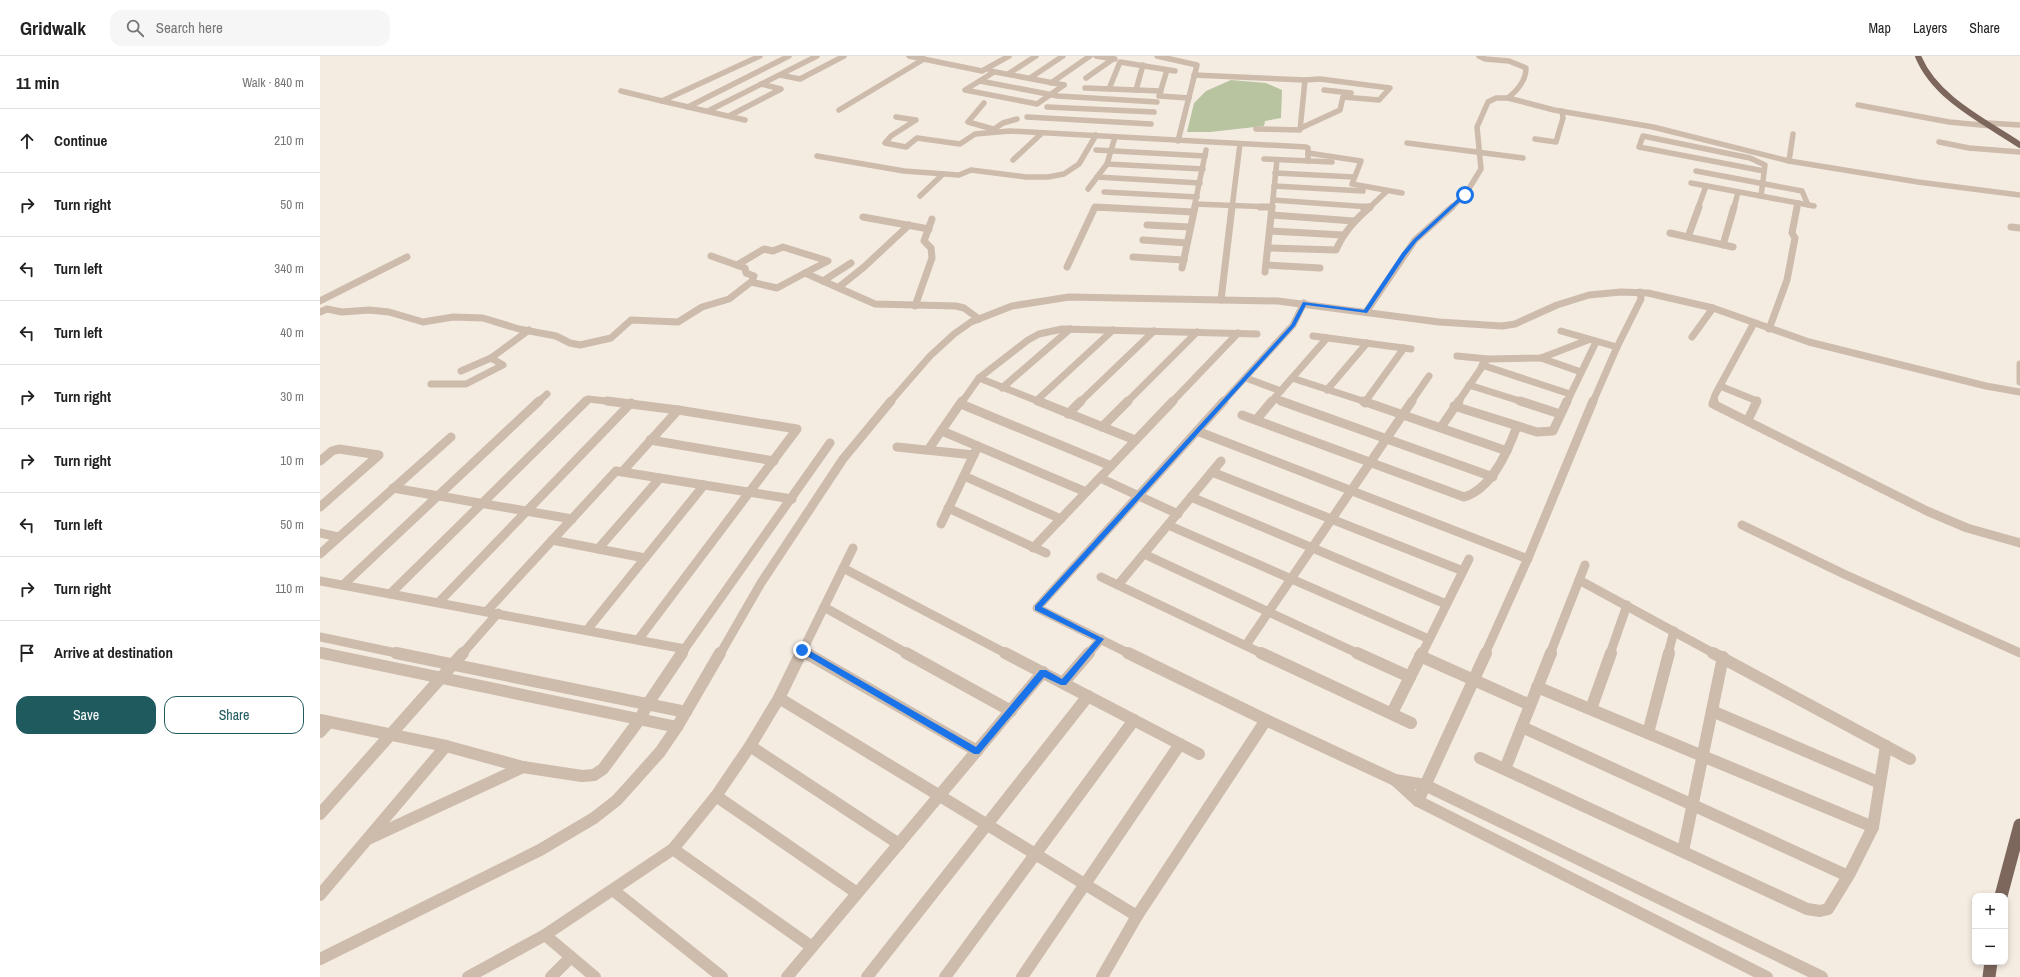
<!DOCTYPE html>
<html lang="en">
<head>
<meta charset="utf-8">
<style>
	:root { --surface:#fff; --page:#f6f6f6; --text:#222; --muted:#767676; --line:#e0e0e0; --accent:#1f5a5e }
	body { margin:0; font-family:"Archivo Narrow",sans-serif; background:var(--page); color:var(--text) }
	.controls { position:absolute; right:12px; bottom:12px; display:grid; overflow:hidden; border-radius:8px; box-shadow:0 2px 6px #0003 }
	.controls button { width:36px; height:36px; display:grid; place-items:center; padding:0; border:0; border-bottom:1px solid var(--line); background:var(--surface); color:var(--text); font:20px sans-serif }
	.stop { position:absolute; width:12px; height:12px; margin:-9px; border:3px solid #1a73e8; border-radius:50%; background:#fff }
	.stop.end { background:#1a73e8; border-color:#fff; box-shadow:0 1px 4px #0008 }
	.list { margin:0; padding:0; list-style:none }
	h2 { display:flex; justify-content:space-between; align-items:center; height:52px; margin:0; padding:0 16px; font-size:17px }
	h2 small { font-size:13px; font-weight:400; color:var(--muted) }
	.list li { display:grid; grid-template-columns:26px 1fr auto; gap:12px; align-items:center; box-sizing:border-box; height:64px; padding:0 16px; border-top:1px solid var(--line) }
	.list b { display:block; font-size:15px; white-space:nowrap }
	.list em { font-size:13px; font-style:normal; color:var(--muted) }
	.actions { display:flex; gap:8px; padding:12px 16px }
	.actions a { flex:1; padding:9px 0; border:1px solid var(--accent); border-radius:12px; text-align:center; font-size:14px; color:var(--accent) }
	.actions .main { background:var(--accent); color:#fff }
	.icon { flex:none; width:22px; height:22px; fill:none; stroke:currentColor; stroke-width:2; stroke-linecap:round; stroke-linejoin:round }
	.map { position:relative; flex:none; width:1700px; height:921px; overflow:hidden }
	header { display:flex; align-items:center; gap:24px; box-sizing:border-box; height:56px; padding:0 20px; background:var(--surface); border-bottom:1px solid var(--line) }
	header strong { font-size:19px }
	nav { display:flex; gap:22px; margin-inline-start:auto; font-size:14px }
	.search { width:280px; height:36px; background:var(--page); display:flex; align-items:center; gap:10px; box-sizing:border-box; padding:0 14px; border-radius:12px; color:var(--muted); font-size:15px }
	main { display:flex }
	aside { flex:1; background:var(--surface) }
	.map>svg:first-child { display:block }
</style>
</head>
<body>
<header>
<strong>Gridwalk</strong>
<div class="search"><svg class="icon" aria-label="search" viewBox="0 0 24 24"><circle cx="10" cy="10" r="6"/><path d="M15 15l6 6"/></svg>Search here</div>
<nav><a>Map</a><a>Layers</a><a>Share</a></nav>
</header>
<main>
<aside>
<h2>11 min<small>Walk · 840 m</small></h2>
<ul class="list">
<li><svg class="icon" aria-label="ahead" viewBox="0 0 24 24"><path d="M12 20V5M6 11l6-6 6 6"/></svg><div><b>Continue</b></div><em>210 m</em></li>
<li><svg class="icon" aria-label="right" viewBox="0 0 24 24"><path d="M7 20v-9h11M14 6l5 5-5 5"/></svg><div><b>Turn right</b></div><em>50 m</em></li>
<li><svg class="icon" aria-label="left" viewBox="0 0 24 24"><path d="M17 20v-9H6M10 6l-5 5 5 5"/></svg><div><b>Turn left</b></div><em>340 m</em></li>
<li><svg class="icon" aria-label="left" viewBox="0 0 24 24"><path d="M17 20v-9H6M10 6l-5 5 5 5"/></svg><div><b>Turn left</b></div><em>40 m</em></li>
<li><svg class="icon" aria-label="right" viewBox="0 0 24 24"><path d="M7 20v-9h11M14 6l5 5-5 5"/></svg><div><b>Turn right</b></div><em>30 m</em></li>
<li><svg class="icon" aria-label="right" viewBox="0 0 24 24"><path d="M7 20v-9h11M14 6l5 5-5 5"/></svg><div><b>Turn right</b></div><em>10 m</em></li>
<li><svg class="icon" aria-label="left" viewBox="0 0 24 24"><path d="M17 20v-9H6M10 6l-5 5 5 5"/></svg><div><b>Turn left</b></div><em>50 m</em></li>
<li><svg class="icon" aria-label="right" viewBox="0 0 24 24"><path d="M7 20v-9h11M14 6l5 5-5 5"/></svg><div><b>Turn right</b></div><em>110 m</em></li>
<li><svg class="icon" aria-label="arrive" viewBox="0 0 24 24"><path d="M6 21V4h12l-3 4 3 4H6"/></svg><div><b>Arrive at destination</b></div></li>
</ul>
<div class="actions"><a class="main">Save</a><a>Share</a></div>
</aside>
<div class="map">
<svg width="1700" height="921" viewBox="0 0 1700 921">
	<rect width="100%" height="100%" fill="#f4ebe1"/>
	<path fill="#b8c4a0" d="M911,24L946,27L962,34L961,62L945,65L944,70L890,76H867L874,47L886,35Z"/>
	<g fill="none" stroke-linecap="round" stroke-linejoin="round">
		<g stroke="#cdbbac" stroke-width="5.5">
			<path d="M589,0L662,15L689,0"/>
			<path d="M776,0L795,3"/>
			<path d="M837,0L877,9L858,85"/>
			<path d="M1159,0L1165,3L1189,5L1206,12C1206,25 1198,34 1188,42"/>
			<path d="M847,14L839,40L869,42"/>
			<path d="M670,15L744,29"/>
			<path d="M674,16L645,34L717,48L744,29"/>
			<path d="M688,18L716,0"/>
			<path d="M460,19L480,23L524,0"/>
			<path d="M874,19L985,24L1000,23L1070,32L1059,44L1023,41L1020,54L981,72"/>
			<path d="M710,22L743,0"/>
			<path d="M766,22L793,3"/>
			<path d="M660,25L738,40L837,46"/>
			<path d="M731,27L770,0"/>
			<path d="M765,32L841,35"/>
			<path d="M789,33L800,6L855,15"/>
			<path d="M816,34L823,9"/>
			<path d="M1004,34L1031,37"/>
			<path d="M301,35L342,45L440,0"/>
			<path d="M342,45L425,64"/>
			<path d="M664,47L648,66L673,73"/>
			<path d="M1538,49L1629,66L1672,70"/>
			<path d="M368,51L469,0"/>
			<path d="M727,51L834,56"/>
			<path d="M519,54L604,3"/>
			<path d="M388,55L497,0"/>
			<path d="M409,60L461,33L441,28"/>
			<path d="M576,61L596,64L571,80L565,87L586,91L597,82L640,88L655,78L690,75L986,91L988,92V105"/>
			<path d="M707,61L831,68"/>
			<path d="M1667,67L1700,69"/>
			<path d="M936,73L980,74L985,24"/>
			<path d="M670,76L683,67L697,63"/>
			<path d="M1215,83L1236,86L1243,62L1242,55"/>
			<path d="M1619,86L1649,92L1700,96"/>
			<path d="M1087,87L1203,102"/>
			<path d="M776,94L885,100"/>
			<path d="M988,97L1041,105L1032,128L1082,137"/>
			<path d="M497,100L584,115L639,119L651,114L706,121H728L744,118L759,108L776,79"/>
			<path d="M944,103L1012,106"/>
			<path d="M693,104L722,77"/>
			<path d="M1469,105L1598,126L1700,139"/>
			<path d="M787,108L883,113"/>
			<path d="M1376,115L1482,135L1488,149"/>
			<path d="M955,117L1034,121"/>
			<path d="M777,121L880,127"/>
			<path d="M1371,127L1494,150"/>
			<path d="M954,130L1043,135"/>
			<path d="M768,133L787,108L795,81"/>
			<path d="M784,136L877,141"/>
			<path d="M600,140L623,118"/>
			<path d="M1441,140L1445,109L1430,102L1323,80L1319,91L1444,115"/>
			<path d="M953,144L1050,151"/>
			<path d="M875,148L952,151"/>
			<path d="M775,152H785"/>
			<path d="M874,152L886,94"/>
			<path d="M912,152L920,88"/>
			<path d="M952,152L957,104"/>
			<path d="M1049,152L1067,135"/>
			<path d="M1131,152L1145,139L1161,113L1157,71L1168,46L1176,42H1188L1234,54L1333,71L1469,105L1473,78"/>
			<path d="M1378,152L1386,130"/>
			<path d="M1414,152L1418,136"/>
			<path d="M1477,152L1478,147"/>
		</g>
		<g stroke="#cdbbac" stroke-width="7">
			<path d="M940,151H952"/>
			<path d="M1043,151H1050"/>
			<path d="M952,159L1034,165"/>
			<path d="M543,161L609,173"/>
			<path d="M827,169L870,171"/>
			<path d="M1691,171L1700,172"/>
			<path d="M950,175L1023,179"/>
			<path d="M1350,177L1413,191"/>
			<path d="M1368,181L1379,151"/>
			<path d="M823,184L867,187"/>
			<path d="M1403,189L1414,151"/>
			<path d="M948,192L1016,194C1024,176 1035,164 1050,151"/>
			<path d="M391,200L425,212L426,217L434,220L432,225"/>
			<path d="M813,201L864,204"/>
			<path d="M417,209L444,193L453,195L463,191L508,205L485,217"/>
			<path d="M946,209L1000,212"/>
			<path d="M747,211L775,151L873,156"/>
			<path d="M862,212L875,151"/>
			<path d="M945,216L952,151"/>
			<path d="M503,225L531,207"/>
			<path d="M519,231L544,211L589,169"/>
			<path d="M901,244L912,151"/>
			<path d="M0,245L87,201"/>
			<path d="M595,250L612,202L611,192L604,185L612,163"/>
			<path d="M0,256L7,253L22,256L49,254L69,256L103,266L133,261L163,262L199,273L236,280L250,287L260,289L291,282L311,264L358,266L382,251L409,243L431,226L457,232L485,217L555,248L636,250L644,252L659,263"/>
			<path d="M1046,256L1095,184L1132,151"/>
			<path d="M1449,273L1467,224L1475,182L1472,177L1477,151"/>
			<path d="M1241,275L1297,291L1321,243L1320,236"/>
			<path d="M993,280L1091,293"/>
			<path d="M1372,281L1393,252"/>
			<path d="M1137,300L1168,303L1221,302L1268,284"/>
			<path d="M1221,302L1261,316"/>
			<path d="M1700,308V326"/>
			<path d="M1162,309L1250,338"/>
			<path d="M141,315L171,302L209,274"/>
			<path d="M659,322L720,346"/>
			<path d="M926,322L961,335"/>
			<path d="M972,322L1046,346"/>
			<path d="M111,328H146L183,309L171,302"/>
			<path d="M1149,329L1203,346"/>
			<path d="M1400,330L1437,345L1436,346"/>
			<path d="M682,332L750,273"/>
			<path d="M1007,334L1047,287"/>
			<path d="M955,343L964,346"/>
			<path d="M716,345L793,274"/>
			<path d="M218,346L227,338"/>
			<path d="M265,346L268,343L295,346"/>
			<path d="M570,346L610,300L634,278L651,266L692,250L749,241L958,245L1119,266L1182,270L1195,268L1237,249L1269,239L1301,236L1328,237L1393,252L1489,286L1666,330L1700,336"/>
			<path d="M642,346L659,322L708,284L719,278L742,273L937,278"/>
			<path d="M760,346L834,275"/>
			<path d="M807,346L877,276"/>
			<path d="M852,346L918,277"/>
			<path d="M903,346L973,269L984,247"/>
			<path d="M951,346L1007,282"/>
			<path d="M1045,346L1084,292"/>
			<path d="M1091,346L1109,320"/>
			<path d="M1138,346L1166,305"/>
			<path d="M1247,346L1276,286"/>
			<path d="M1273,346L1297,291"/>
			<path d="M1393,346L1395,339L1434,267"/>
		</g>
		<g stroke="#cdbbac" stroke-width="9">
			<path d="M287,345L358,354L477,373L318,584"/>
			<path d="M718,345L815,384"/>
			<path d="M961,345L1173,421"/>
			<path d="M1043,345L1187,395"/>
			<path d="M1200,345L1240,358"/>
			<path d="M1394,345L1393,348L1607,455L1647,472L1700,487"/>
			<path d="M1045,347L1046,345"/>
			<path d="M641,348L791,410"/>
			<path d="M1134,350L1217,376L1233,375L1247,345"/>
			<path d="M748,358L761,345"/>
			<path d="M922,359L1144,441C1172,433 1188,395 1197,370"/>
			<path d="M936,364L952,345"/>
			<path d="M1428,364L1437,345"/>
			<path d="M782,371L808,345"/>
			<path d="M1121,371L1139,345"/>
			<path d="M622,375L766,436"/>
			<path d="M877,375L1208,503"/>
			<path d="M330,384L454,405"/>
			<path d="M577,391L654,399"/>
			<path d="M608,394L642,345"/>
			<path d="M0,405L12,395L19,393L59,399L0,451"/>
			<path d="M302,416L358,354"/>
			<path d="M892,416L1143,515"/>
			<path d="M644,420L741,463"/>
			<path d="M780,422L858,458"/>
			<path d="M73,432L252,463"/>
			<path d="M871,441L1126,548"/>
			<path d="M628,452L726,497"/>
			<path d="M621,468L658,390"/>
			<path d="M848,469L1109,583"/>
			<path d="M1422,469L1526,519L1700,597"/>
			<path d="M0,477L18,481"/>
			<path d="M232,484L325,502"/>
			<path d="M713,492L853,345"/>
			<path d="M278,493L340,422"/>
			<path d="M0,498L131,381"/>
			<path d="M824,498L1039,598"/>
			<path d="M523,512L687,598"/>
			<path d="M781,521L943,598"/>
			<path d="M1259,524L1395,598"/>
			<path d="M0,525L365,593"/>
			<path d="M23,529L219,345"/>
			<path d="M798,529L901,405"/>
			<path d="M70,538L266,345"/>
			<path d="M119,546L311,347"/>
			<path d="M504,551L588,598"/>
			<path d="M167,555L296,415L472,443"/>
			<path d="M267,574L384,429"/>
			<path d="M0,581L81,598"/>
			<path d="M926,589L1092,345"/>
			<path d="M482,594L488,598"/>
			<path d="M0,596L7,598"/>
			<path d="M142,598L178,557"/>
			<path d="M361,598L510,387"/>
			<path d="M400,598L441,527L523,403L571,345"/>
			<path d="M481,598L533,492"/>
			<path d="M768,598L781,583"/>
			<path d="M810,598L717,552L904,345"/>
			<path d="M1102,598L1149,503"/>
			<path d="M1165,598L1208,502L1273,345"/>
			<path d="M1230,598L1265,509"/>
			<path d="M1290,598L1307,549"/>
			<path d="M1348,598L1354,575"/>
		</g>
		<g stroke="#cdbbac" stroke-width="12">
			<path d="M2,597L357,671"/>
			<path d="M76,597L366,656"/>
			<path d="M486,597L657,695"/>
			<path d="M586,597L691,655"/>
			<path d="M685,597L879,698"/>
			<path d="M808,597L946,664L1075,724L1105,729L1502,921"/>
			<path d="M941,597L1091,667"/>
			<path d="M1037,597L1090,621"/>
			<path d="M1393,597L1590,703"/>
			<path d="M1100,600L1210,649"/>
			<path d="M743,627L769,597"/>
			<path d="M1217,631L1553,771"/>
			<path d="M459,642L817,860"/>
			<path d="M1271,653L1291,597"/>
			<path d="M1392,655L1560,727"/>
			<path d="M1072,657L1102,597"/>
			<path d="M0,664L126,690L203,711L262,720L274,719L283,713L320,663L327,649L362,597"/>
			<path d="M1202,671L1528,820"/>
			<path d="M0,676L9,666"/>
			<path d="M1328,677L1349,597"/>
			<path d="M430,690L579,788"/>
			<path d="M1160,702L1487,853L1500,855L1508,853L1530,817L1553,771L1566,690"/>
			<path d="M1185,713L1231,597"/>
			<path d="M1075,724L1098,745L1447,921"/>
			<path d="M396,740L537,837"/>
			<path d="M1098,745L1166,597"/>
			<path d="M0,758L143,597"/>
			<path d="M50,782L203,711"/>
			<path d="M353,793L492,891"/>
			<path d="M1363,795L1403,601"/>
			<path d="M293,834L402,921"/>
			<path d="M0,839L126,690"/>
			<path d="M225,879L275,921"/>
			<path d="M0,903L220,794L274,762L297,744L340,696L357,671L400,597"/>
			<path d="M148,921L225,879L353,793L396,740L430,690L459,642L481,597"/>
			<path d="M231,921L251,901"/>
			<path d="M467,921L723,616"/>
			<path d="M547,921L768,640"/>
			<path d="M625,921L814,664"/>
			<path d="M702,921L860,688"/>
			<path d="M782,921L817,860L946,664"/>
		</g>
		<path stroke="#7d675c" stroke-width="6" d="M1598,0C1615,42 1664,65 1700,89"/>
		<g stroke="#7d675c" stroke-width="13">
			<path d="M1681,840L1700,769"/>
			<path d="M1669,921L1671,906"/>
		</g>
	</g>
	<path fill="#1a73e8" d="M1143,138L1147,139L1097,185L1086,199L1047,257L986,249L975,270L722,551L784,583L746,629H741L724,621L659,698H654L480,596V592H485L656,691L720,614H726L742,623L776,584L715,554V550L971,269L983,246L1044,254L1082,197L1094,183Z"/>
</svg>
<div class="controls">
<button>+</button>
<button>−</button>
</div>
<div class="stop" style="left:1145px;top:139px"></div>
<div class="stop end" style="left:482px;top:594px"></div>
</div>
</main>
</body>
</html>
